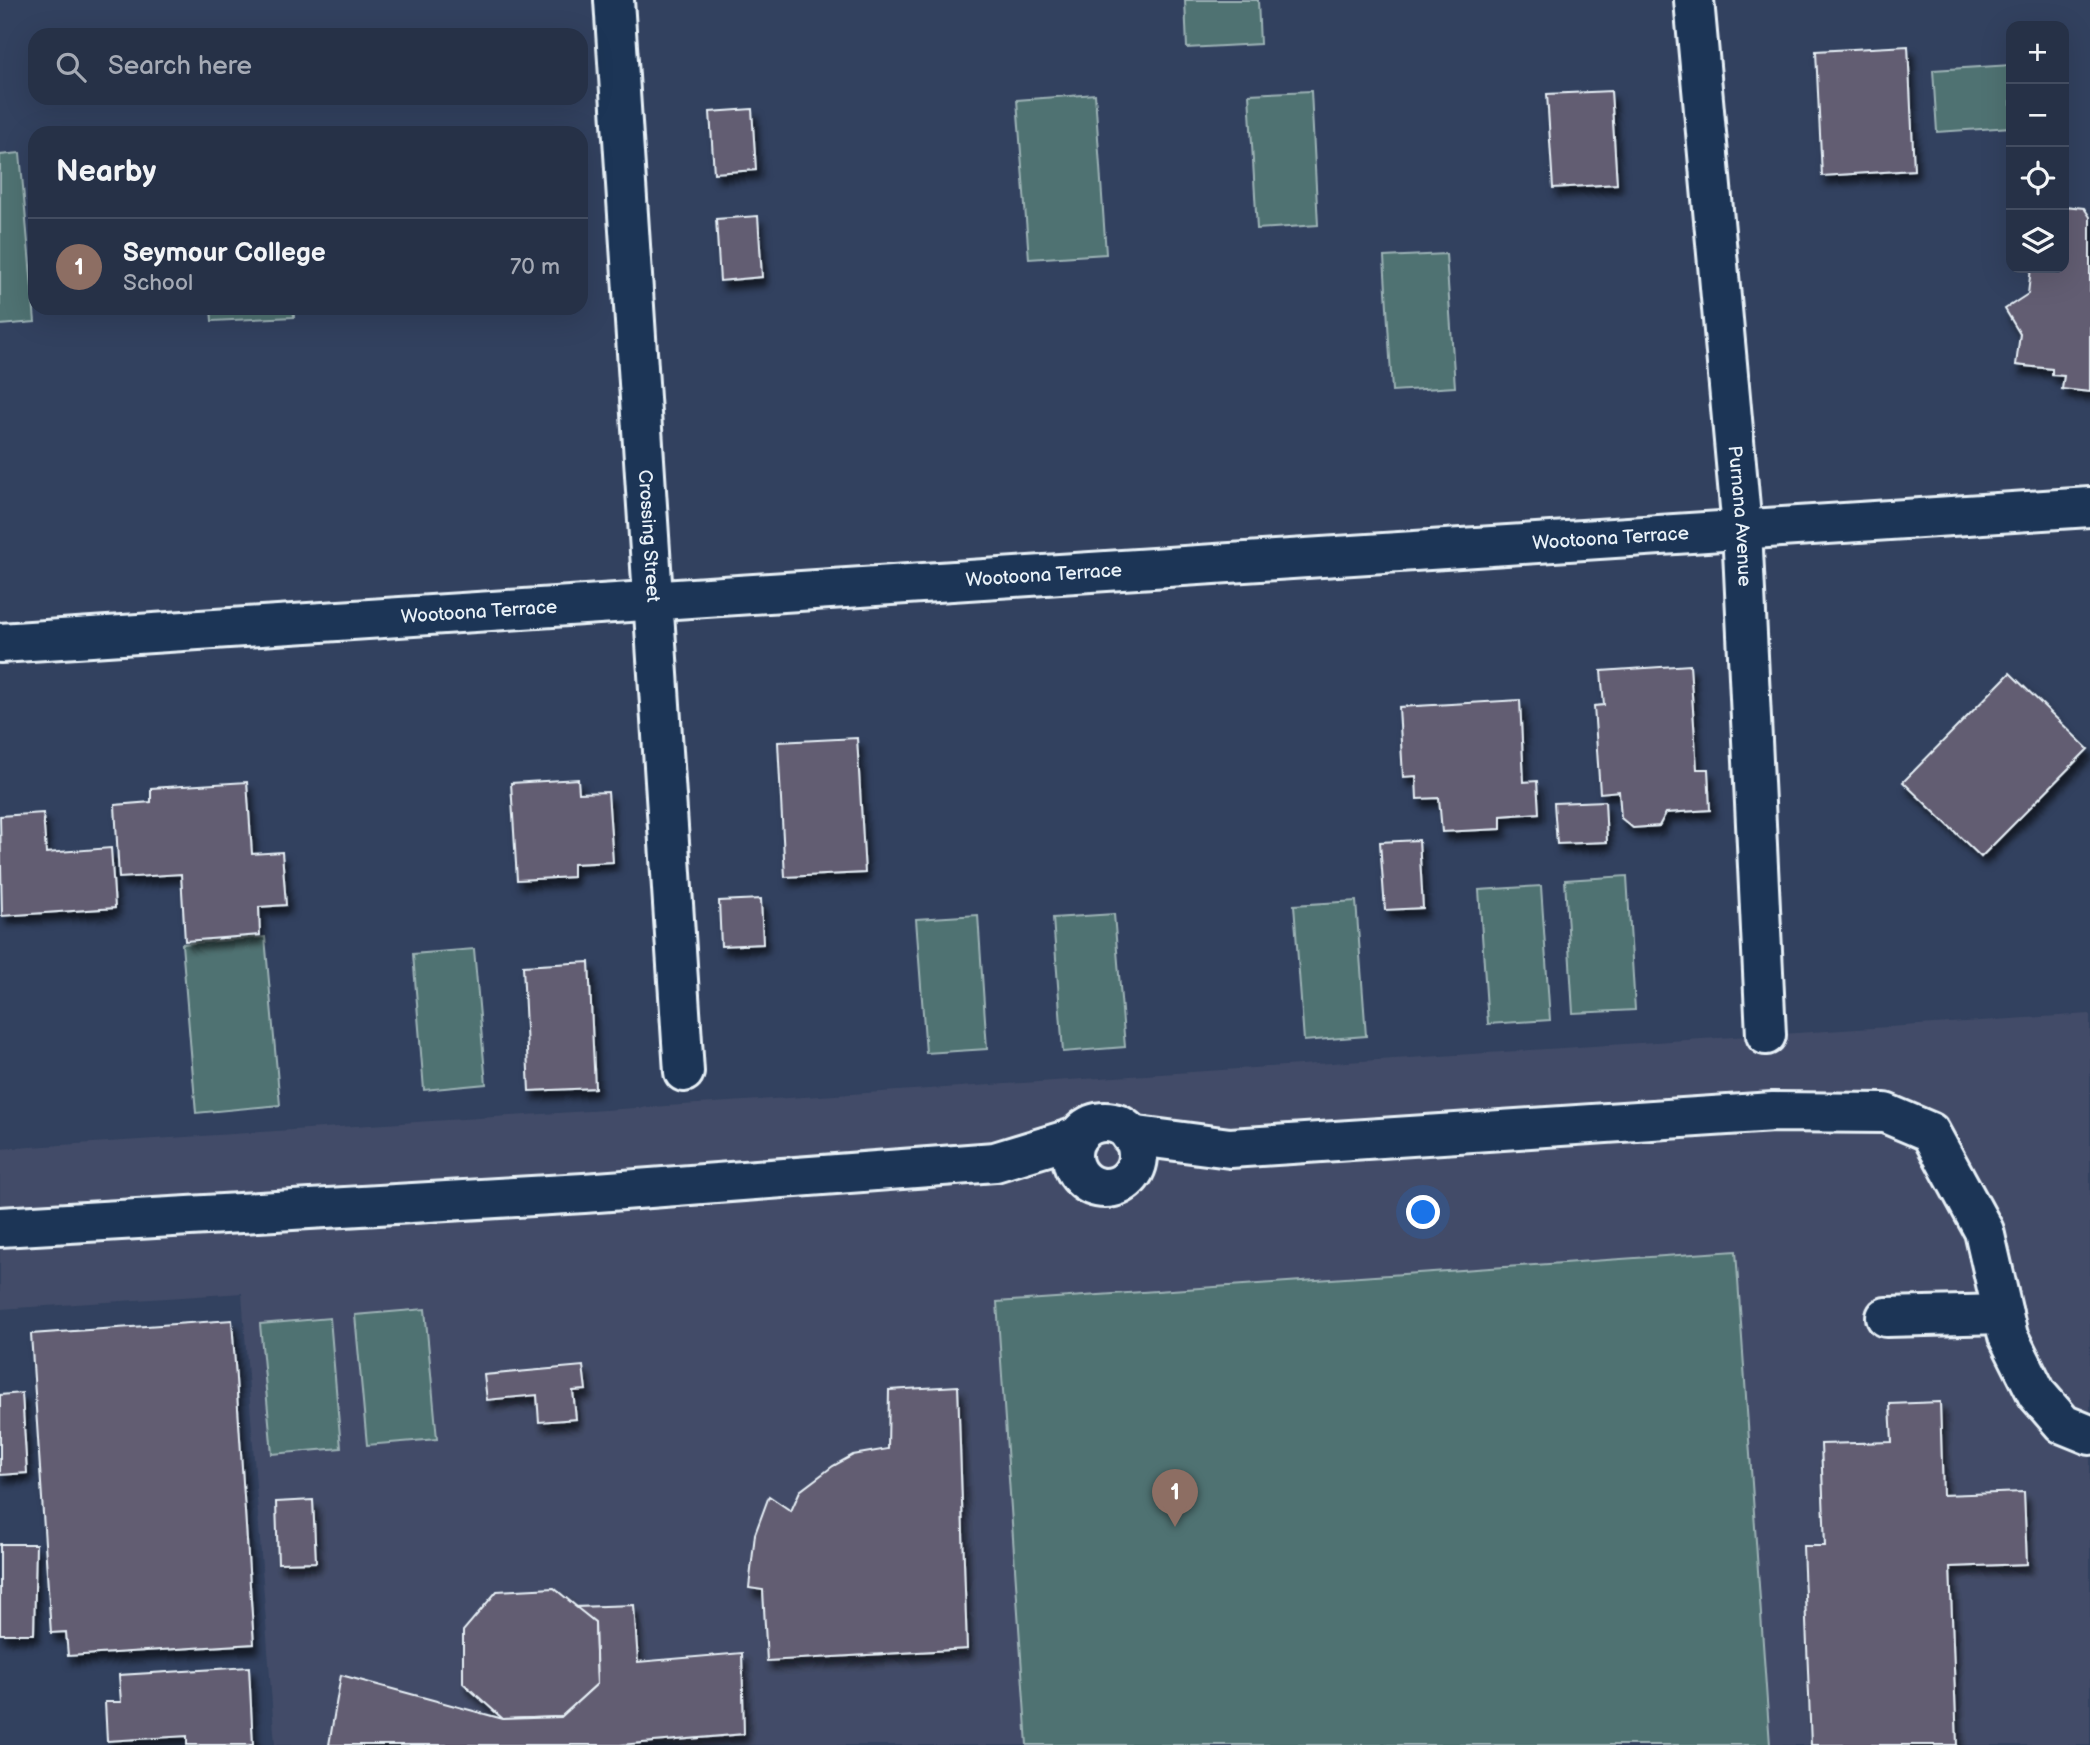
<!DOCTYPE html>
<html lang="en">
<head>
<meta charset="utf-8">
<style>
	:root { --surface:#263147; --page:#2e394e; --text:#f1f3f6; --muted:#a4a9b4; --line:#424c60; --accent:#ff9aa2 }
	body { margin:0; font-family:"Balsamiq Sans",sans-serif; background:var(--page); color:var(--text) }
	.controls { position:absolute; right:21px; top:21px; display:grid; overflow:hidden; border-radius:14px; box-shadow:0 7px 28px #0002 }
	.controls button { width:63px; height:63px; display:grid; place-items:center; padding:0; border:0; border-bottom:2px solid var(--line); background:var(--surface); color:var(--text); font:35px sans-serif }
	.you { position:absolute; left:1424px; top:1213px; width:24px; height:24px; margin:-18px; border:5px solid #fff; border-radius:50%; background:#1a73e8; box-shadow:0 0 0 10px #1a73e833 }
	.badge { display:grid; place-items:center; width:46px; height:46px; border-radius:50%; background:var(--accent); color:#fff; font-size:23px; font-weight:700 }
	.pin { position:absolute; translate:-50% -58px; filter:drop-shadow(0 2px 4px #0008) }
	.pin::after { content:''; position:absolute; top:37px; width:24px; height:21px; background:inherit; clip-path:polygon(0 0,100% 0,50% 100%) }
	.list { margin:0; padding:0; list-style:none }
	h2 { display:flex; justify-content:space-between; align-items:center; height:91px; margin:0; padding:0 28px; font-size:30px }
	h2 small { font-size:23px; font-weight:400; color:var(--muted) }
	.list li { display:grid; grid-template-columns:46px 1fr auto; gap:21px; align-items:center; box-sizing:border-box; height:98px; padding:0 28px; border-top:2px solid var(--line) }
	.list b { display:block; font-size:26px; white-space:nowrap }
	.list p { margin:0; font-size:23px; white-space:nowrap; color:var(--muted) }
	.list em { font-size:23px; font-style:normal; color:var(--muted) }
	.icon { flex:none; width:38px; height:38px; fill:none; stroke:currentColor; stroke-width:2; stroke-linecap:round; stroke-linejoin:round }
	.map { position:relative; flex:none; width:2090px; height:1745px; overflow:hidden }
	.search { position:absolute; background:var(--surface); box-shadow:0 7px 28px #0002; left:28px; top:28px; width:560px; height:77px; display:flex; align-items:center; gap:18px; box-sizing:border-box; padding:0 24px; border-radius:21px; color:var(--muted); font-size:26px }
	.panel { position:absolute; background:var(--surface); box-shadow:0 7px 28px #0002; left:28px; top:126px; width:560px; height:189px; border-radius:21px }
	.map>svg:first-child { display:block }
</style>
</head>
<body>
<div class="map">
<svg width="2090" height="1745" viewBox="0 0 2090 1745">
	<defs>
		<filter id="shadow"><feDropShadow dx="4.5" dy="8" stdDeviation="3.5" flood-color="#0009"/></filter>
	</defs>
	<rect width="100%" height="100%" fill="#32415f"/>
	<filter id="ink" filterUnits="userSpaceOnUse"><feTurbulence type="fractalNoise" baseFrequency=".0143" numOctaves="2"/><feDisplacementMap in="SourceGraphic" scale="14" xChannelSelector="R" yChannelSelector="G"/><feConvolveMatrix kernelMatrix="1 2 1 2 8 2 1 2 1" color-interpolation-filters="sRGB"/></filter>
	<g filter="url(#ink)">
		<path fill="#434c68" d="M2090,1014V1745H275L242,1293L0,1309V1149Z"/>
		<g fill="#507272" stroke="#9cb2b5" stroke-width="2">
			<path d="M1185,0H1258L1260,44L1187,48Z"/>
			<path d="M2011,65V127L1937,132L1933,70Z"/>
			<path d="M1311,91L1318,225L1257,229L1249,94Z"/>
			<path d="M1095,94L1106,254L1029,259L1017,100Z"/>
			<path d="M20,153L35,322L0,325V155Z"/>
			<path d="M1446,254L1455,387L1392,391L1384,257Z"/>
			<path d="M211,308H293L294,317L212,321Z"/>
			<path d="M1627,876L1635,1010L1573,1013L1565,880Z"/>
			<path d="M1541,886L1550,1020L1488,1024L1479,890Z"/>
			<path d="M1356,901L1366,1036L1304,1041L1294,905Z"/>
			<path d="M1114,914L1125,1047L1063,1052L1053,918Z"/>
			<path d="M978,915L987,1049L926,1053L916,919Z"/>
			<path d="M265,937L280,1105L196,1113L182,944Z"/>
			<path d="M474,949L486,1084L424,1090L413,954Z"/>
			<path d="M1736,1251L1770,1745H1027L997,1302Z"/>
			<path d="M425,1309L437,1439L367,1445L355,1315Z"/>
			<path d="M330,1318L341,1448L272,1454L260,1324Z"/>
		</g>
		<g fill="#625d72" stroke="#e8f1f8" stroke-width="2" filter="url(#shadow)">
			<path d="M1908,46L1914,170L1822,176L1816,51Z"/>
			<path d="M1611,91L1617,184L1553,188L1547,94Z"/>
			<path d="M752,109L756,170L714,173L710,112Z"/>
			<path d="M2064,206L2084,208L2090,217V392L2062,389L2064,376L2052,375V369L2016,365L2020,334L2005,309L2028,294L2031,268H2064Z"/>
			<path d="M758,216L762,277L720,281L716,219Z"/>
			<path d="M1690,665L1697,769H1708L1710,810L1666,813L1659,826L1633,828L1621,818L1619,791L1600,793L1594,706L1604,705L1601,671Z"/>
			<path d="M2010,673L2088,749L1981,857L1903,782Z"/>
			<path d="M1520,700L1524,782L1537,781L1539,813L1501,816V829L1442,832L1439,798L1417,799L1416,776L1403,777L1399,707Z"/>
			<path d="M857,738L865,873L785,877L778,742Z"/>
			<path d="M578,779L579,793L608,792L613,862L573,864V877L517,880L511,783Z"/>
			<path d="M247,782L252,854L282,852L286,905L259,907L260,935L185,941L181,874L119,878L115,805L151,802V788Z"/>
			<path d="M1605,801L1607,842L1557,844L1554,803Z"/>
			<path d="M43,813L46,853L111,848L115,908L2,916L0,816Z"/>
			<path d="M1419,840L1423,908L1385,910L1380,842Z"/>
			<path d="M761,899L763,944L721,946L719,901Z"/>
			<path d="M589,962L595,1088L529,1091L523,966Z"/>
			<path d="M232,1320L254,1644L68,1656L66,1632L51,1633L31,1334Z"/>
			<path d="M583,1366L586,1390L573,1391L576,1419L539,1422L537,1395L487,1400L484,1375Z"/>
			<path d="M958,1386L967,1649L767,1661L763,1590L749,1588L755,1534L769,1496L791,1511L800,1491L833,1466L853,1455L888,1449L889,1390Z"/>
			<path d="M22,1393L27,1473L0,1475V1395Z"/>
			<path d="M1940,1402L1943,1495L2024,1492L2027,1564L1950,1567L1957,1745H1811L1803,1546H1825L1821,1444L1892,1442L1890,1404Z"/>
			<path d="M313,1500L316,1562L278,1563L276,1502Z"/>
			<path d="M0,1544H36L34,1634H0Z"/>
			<path d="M554,1588L595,1622L597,1684L561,1717L503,1719L463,1683V1631L497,1591Z"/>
			<path d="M634,1605L638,1662L742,1653L744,1734L620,1745H329L341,1675L503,1719L561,1717L597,1684L595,1622L576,1607Z"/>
			<path d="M249,1667L253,1745H187V1736L107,1741L105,1702H121L119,1675Z"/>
		</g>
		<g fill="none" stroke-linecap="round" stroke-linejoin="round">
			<defs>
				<g id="minor">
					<path id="s1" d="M614,0L684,1072"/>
					<path id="s2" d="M1694,0L1742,529L1766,1035"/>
					<path id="s3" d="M0,643L2090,507"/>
					<circle cx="1105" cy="1155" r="33"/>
					<path d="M1130,1135L1230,1148L1773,1112L1885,1113L1930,1132L1984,1231L2008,1336L2037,1394L2063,1424L2090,1435"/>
					<path d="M0,1227L584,1193L995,1162L1077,1137"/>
					<path d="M1886,1317L2003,1314"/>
				</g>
			</defs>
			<use href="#minor" stroke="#e8f1f8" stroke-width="44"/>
			<use href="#minor" stroke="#1d3557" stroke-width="38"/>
		</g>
	</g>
	<g text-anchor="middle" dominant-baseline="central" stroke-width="6" stroke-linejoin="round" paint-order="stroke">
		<g font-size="19" fill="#e8f1f8" stroke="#1d3557">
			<text stroke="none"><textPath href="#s2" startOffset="518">Purnana Avenue</textPath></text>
			<text stroke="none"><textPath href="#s1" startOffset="537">Crossing Street</textPath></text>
			<text stroke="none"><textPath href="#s3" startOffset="1614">Wootoona Terrace</textPath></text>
			<text stroke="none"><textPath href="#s3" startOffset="1046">Wootoona Terrace</textPath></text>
			<text stroke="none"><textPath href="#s3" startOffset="480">Wootoona Terrace</textPath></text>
		</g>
	</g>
</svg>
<div class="controls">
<button>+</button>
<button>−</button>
<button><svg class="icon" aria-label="locate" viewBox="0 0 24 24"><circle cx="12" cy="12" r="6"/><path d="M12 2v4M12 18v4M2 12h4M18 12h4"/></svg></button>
<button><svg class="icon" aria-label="layers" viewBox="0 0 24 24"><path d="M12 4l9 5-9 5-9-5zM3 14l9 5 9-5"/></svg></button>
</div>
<div class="you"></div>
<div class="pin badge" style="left:1175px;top:1527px;background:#8d6e63">1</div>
<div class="search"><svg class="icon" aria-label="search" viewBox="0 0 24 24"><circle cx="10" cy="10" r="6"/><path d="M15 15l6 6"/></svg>Search here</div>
<section class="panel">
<h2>Nearby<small></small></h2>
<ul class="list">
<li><span class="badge" style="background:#8d6e63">1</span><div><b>Seymour College</b><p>School</p></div><em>70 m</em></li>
</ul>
</section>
</div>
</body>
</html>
